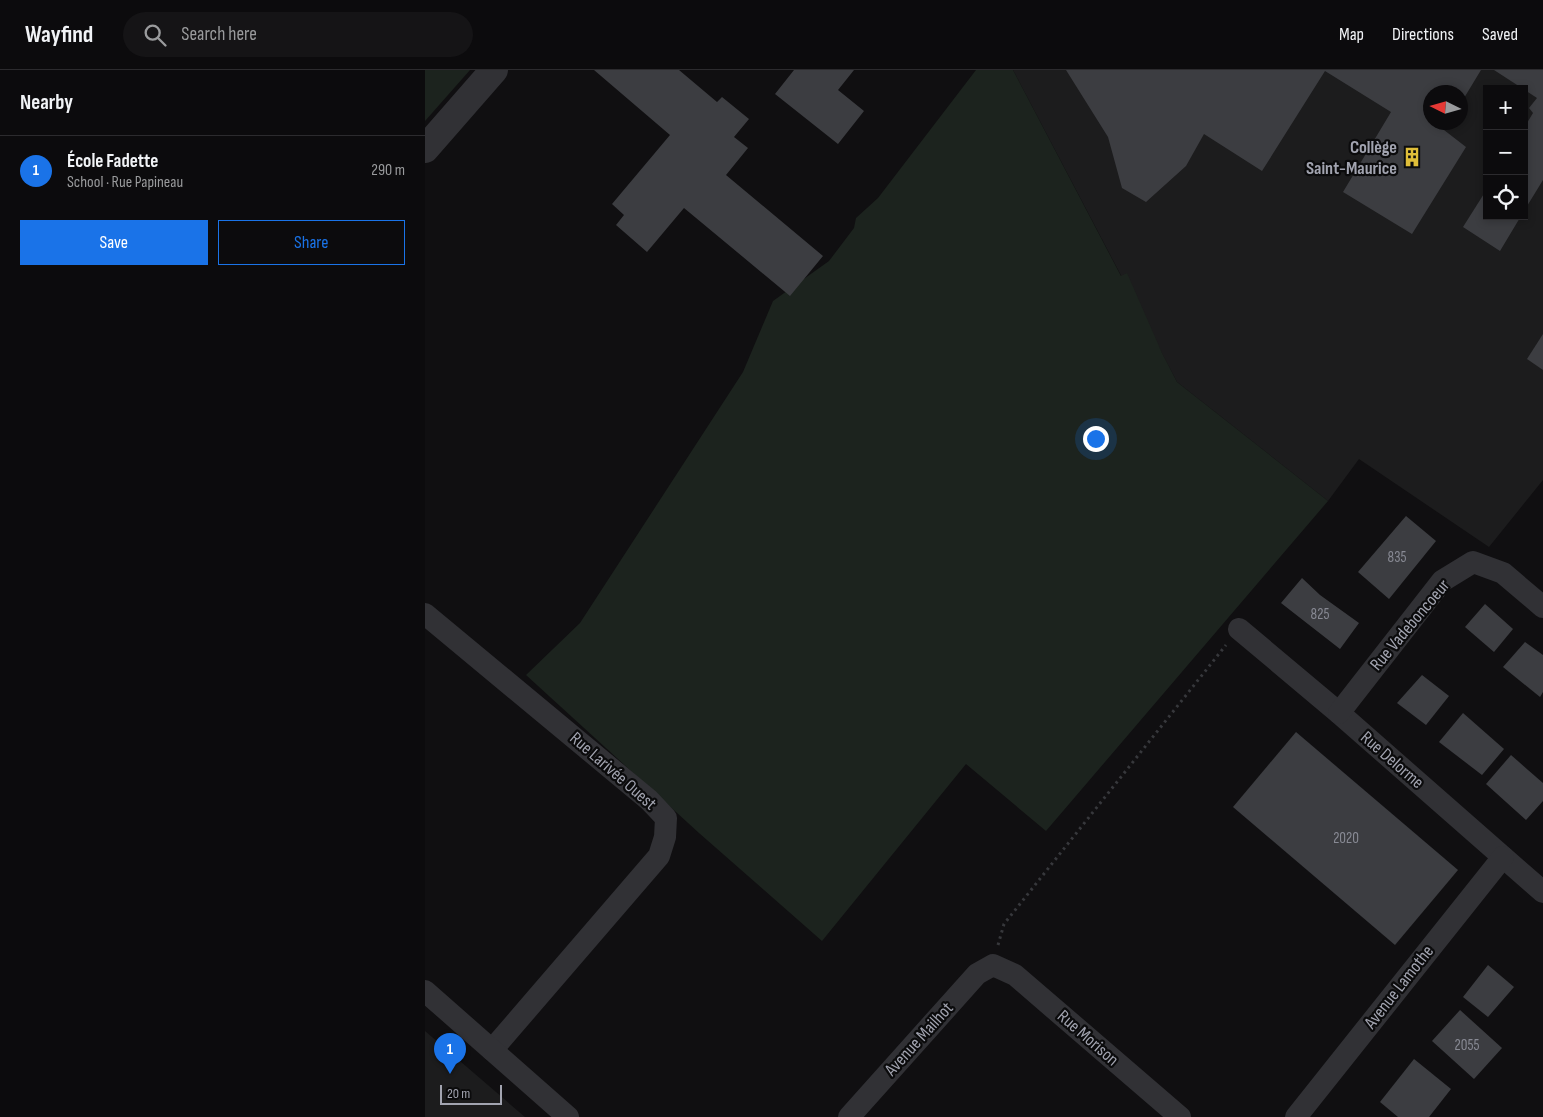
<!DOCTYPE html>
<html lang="en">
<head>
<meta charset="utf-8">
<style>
	:root { --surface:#0c0b0d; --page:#151416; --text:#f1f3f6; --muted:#9a9b9d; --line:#2c2b2e; --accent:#1a73e8 }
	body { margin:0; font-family:"Sofia Sans Condensed",sans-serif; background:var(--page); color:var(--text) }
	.controls { position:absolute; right:15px; top:15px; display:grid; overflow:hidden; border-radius:0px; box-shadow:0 2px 8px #0003 }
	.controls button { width:45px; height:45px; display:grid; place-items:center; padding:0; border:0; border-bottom:1px solid var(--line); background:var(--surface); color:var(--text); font:25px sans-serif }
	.compass { position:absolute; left:998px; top:15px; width:45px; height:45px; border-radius:50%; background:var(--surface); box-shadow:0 2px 8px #0003; rotate:275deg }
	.scale { position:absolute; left:15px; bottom:12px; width:62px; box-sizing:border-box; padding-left:5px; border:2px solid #a2a4b0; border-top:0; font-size:14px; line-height:18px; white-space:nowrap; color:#a2a4b0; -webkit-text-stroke:4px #0b0b0c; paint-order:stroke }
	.you { position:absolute; left:670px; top:368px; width:18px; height:18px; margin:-12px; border:4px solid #fff; border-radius:50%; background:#1a73e8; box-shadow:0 0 0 8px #1a73e833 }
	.badge { display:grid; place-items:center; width:32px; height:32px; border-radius:50%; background:var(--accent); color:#fff; font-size:16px; font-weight:700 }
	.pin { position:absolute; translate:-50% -41px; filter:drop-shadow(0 1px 2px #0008) }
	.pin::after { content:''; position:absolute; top:26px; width:18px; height:15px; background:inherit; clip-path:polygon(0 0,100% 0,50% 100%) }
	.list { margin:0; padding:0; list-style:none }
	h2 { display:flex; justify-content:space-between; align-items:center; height:65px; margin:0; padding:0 20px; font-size:21px }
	h2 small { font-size:16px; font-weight:400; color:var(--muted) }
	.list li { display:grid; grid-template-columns:32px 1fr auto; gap:15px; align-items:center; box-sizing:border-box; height:70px; padding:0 20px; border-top:1px solid var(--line) }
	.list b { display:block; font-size:19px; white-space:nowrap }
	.list p { margin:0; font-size:16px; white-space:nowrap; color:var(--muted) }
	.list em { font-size:16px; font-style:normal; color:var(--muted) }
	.actions { display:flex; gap:10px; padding:15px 20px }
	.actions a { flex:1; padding:11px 0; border:1px solid var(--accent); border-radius:0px; text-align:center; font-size:18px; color:var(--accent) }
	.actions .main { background:var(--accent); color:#fff }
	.icon { flex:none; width:28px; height:28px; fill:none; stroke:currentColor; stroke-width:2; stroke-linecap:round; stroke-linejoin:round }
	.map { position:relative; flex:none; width:1118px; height:1047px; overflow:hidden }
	header { display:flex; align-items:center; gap:30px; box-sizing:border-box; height:70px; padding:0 25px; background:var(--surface); border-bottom:1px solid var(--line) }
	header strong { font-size:24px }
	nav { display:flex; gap:28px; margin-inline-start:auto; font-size:18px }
	.search { width:350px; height:45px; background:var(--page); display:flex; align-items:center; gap:12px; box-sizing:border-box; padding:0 18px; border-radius:28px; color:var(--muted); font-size:19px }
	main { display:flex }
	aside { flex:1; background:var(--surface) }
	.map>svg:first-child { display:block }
</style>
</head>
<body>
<header>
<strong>Wayfind</strong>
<div class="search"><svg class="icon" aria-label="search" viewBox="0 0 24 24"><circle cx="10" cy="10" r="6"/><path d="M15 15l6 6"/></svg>Search here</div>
<nav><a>Map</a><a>Directions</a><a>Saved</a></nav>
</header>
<main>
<aside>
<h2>Nearby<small></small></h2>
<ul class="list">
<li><span class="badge">1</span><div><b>École Fadette</b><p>School · Rue Papineau</p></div><em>290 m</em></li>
</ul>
<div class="actions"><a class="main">Save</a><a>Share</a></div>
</aside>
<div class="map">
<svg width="1118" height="1047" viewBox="0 0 1118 1047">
	<rect width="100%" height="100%" fill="#100f11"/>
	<g fill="#1c1c1d" fill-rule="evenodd">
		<path d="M588,0H1118V410L1064,477L934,389L903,431L752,312ZM1062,19H1099V146H1062ZM1006,22H1036V52H1006Z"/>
		<path d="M0,961L100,1047H0Z"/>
	</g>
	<g fill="#1c231e">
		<path d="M0,0H45L0,51Z"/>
		<path d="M551,0H588L696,206L702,203L737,283L752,312L903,431L621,761L541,694L397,871L274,763L101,605L155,553L318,302L348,231L404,191L429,158L431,148L453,128Z"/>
	</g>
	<g fill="#3c3d41">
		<path d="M169,0H254L292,32L297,27L324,49L309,67L323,78L301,105L398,186L365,226L259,138L222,182L191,155L199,145L187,134L245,65Z"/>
		<path d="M369,0H429L413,20L439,41L413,74L350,24Z"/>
		<path d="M641,0H1056L1036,33V22H1006V52H1023L1019,60L1041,77L987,164L918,122L966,42L900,1L837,101L779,64L761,96L721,132L697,118L683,67Z"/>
		<path d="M1069,0H1118V110L1099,141V58L1108,43L1104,38L1112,28Z"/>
		<path d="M1062,119V146H1096L1075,181L1038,157Z"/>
		<path d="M1118,264V300L1102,289Z"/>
		<path d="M981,446L1011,471L964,529L933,502Z"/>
		<path d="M877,508L895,525L934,553L915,579L856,533Z"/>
		<path d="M1060,534L1088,559L1069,582L1040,557Z"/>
		<path d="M1100,572L1118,585V622L1115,627L1078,597Z"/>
		<path d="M997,605L1024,626L1001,655L972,633Z"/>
		<path d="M1038,643L1079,679L1057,705L1014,672Z"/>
		<path d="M871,662L1033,800L970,875L808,737Z"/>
		<path d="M1086,685L1118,713V731L1101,750L1061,714Z"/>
		<path d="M1063,895L1089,917L1063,947L1038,927Z"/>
		<path d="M1035,940L1077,978L1049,1009L1007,971Z"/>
		<path d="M989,989L1026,1019L1004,1047H973L955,1032Z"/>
	</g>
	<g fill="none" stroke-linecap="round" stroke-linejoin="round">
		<path stroke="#37383c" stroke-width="3" stroke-dasharray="2.5 4" stroke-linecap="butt" d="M573,875L579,854L801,575"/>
		<g stroke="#313135" stroke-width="22">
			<path d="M0,544L224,730L241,748L240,767L234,786L67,980"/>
			<path d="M814,559L914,643L1118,822"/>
			<path d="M914,643L1017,511L1048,492L1078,503L1118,537"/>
			<path d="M0,921L143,1047"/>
			<path d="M424,1047L552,904L568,895L590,905L755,1047"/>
			<path d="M871,1047L1078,787"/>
		</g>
		<path stroke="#313135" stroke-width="28" d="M0,79L69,0"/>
	</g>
	<defs>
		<symbol id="building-bare" viewBox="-9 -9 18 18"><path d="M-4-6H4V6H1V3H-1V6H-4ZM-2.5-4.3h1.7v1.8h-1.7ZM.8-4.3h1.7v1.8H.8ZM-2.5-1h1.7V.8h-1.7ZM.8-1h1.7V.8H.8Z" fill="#dfbe39" stroke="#0b0b0c" stroke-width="2.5" paint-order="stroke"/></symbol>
	</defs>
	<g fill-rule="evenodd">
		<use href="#building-bare" x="973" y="73" width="28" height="28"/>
	</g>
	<g text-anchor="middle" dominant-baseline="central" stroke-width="4.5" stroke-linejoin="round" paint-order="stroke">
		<g font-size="15" fill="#888a94">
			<text x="972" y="487">835</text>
			<text x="895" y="544">825</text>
			<text x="921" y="768">2020</text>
			<text x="1042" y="975">2055</text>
		</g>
		<g font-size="18" font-weight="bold" fill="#a2a4b0" stroke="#0b0b0c" text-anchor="end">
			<text x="972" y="77">Collège<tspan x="972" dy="21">Saint-Maurice</tspan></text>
		</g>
		<g font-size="18" fill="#a2a4b0" stroke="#0b0b0c">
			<text transform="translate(985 555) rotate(-50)">Rue Vadeboncoeur</text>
			<text transform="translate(967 690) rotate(41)">Rue Delorme</text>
			<text transform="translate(188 701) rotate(41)">Rue Larivée Ouest</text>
			<text transform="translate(974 917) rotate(-52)">Avenue Lamothe</text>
			<text transform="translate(663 968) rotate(41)">Rue Morison</text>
			<text transform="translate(494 969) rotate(-48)">Avenue Mailhot</text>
		</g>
	</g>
</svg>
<div class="controls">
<button>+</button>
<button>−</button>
<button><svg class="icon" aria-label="locate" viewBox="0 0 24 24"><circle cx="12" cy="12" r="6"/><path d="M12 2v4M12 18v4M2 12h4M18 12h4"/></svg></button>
</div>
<svg class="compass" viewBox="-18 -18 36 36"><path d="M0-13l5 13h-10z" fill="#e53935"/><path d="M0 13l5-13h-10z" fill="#9a9b9d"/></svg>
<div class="scale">20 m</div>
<div class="you"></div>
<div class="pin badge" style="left:25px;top:1004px">1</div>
</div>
</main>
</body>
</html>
